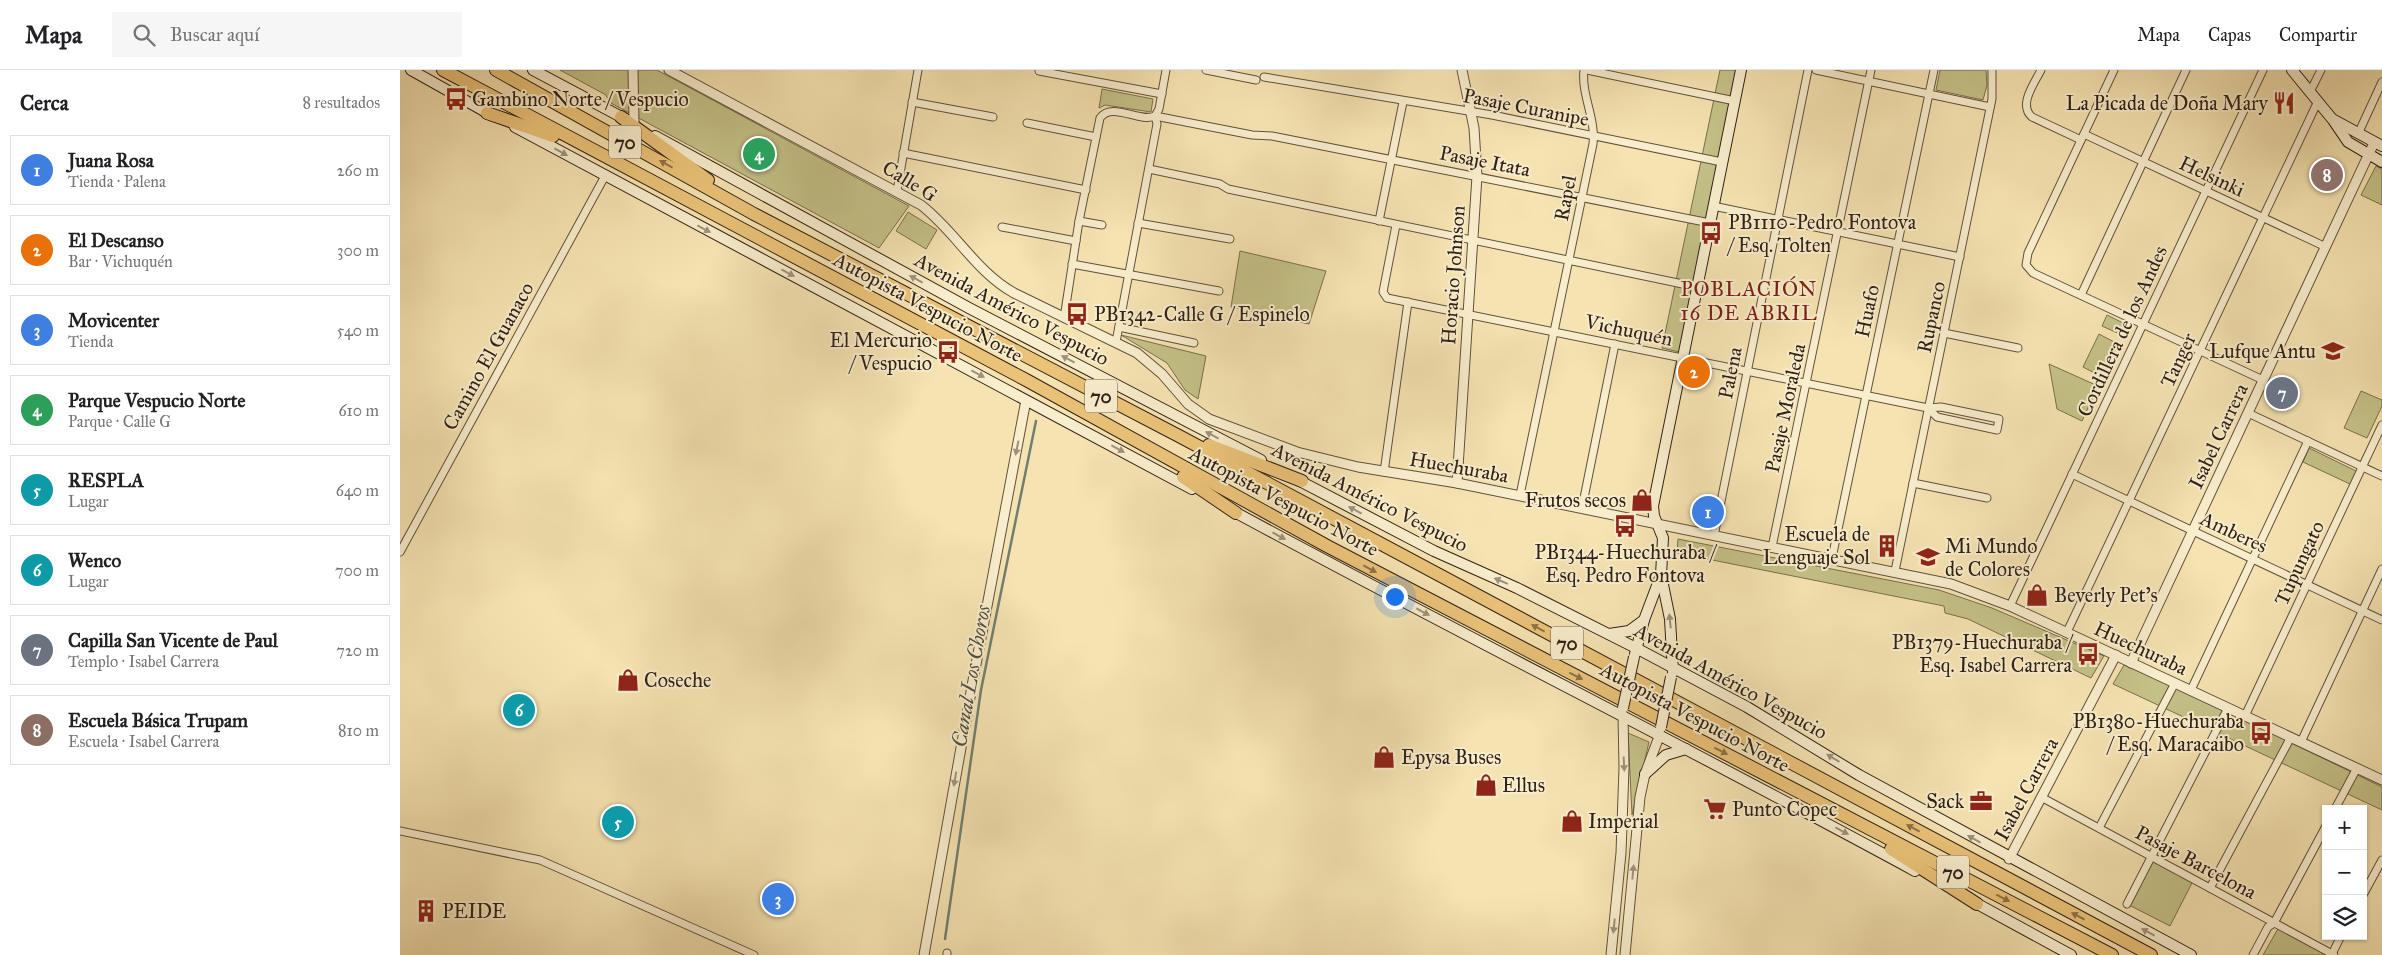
<!DOCTYPE html>
<html lang="es">
<head>
<meta charset="utf-8">
<style>
	:root { --surface:#fff; --page:#f6f6f6; --text:#202124; --muted:#757577; --line:#e0e0e0; --accent:#8f2418 }
	body { margin:0; font-family:"IM FELL Great Primer",serif; background:var(--page); color:var(--text) }
	.controls { position:absolute; right:15px; bottom:15px; display:grid; overflow:hidden; border-radius:0px; box-shadow:0 1px 4px #0004 }
	.controls button { width:45px; height:45px; display:grid; place-items:center; padding:0; border:0; border-bottom:1px solid var(--line); background:var(--surface); color:var(--text); font:25px sans-serif }
	.you { position:absolute; left:994px; top:526px; width:18px; height:18px; margin:-12px; border:4px solid #fff; border-radius:50%; background:#1a73e8; box-shadow:0 0 0 8px #1a73e833 }
	.badge { display:grid; place-items:center; width:32px; height:32px; border-radius:50%; background:var(--accent); color:#fff; font-size:16px; font-weight:700 }
	.pin { position:absolute; translate:-50% -50%; border:2px solid #fff; box-shadow:0 1px 5px #0006 }
	.list { margin:0; padding:0; list-style:none }
	h2 { display:flex; justify-content:space-between; align-items:center; height:65px; margin:0; padding:0 20px; font-size:21px }
	h2 small { font-size:16px; font-weight:400; color:var(--muted) }
	.list li { display:grid; grid-template-columns:32px 1fr auto; gap:15px; align-items:center; box-sizing:border-box; height:70px; margin:0 10px 10px; padding:0 10px; border:1px solid var(--line); border-radius:0px }
	.list b { display:block; font-size:19px; white-space:nowrap }
	.list p { margin:0; font-size:16px; white-space:nowrap; color:var(--muted) }
	.list em { font-size:16px; font-style:normal; color:var(--muted) }
	.icon { flex:none; width:28px; height:28px; fill:none; stroke:currentColor; stroke-width:2; stroke-linecap:round; stroke-linejoin:round }
	.map { position:relative; flex:none; width:1982px; height:885px; overflow:hidden }
	header { display:flex; align-items:center; gap:30px; box-sizing:border-box; height:70px; padding:0 25px; background:var(--surface); border-bottom:1px solid var(--line) }
	header strong { font-size:24px }
	nav { display:flex; gap:28px; margin-inline-start:auto; font-size:18px }
	.search { width:350px; height:45px; background:var(--page); display:flex; align-items:center; gap:12px; box-sizing:border-box; padding:0 18px; border-radius:0px; color:var(--muted); font-size:19px }
	main { display:flex }
	aside { flex:1; background:var(--surface) }
	.map>svg:first-child { display:block }
</style>
</head>
<body>
<header>
<strong>Mapa</strong>
<div class="search"><svg class="icon" aria-label="search" viewBox="0 0 24 24"><circle cx="10" cy="10" r="6"/><path d="M15 15l6 6"/></svg>Buscar aquí</div>
<nav><a>Mapa</a><a>Capas</a><a>Compartir</a></nav>
</header>
<main>
<aside>
<h2>Cerca<small>8 resultados</small></h2>
<ul class="list">
<li><span class="badge" style="background:#3f7fe0">1</span><div><b>Juana Rosa</b><p>Tienda · Palena</p></div><em>260 m</em></li>
<li><span class="badge" style="background:#e8710a">2</span><div><b>El Descanso</b><p>Bar · Vichuquén</p></div><em>300 m</em></li>
<li><span class="badge" style="background:#3f7fe0">3</span><div><b>Movicenter</b><p>Tienda</p></div><em>540 m</em></li>
<li><span class="badge" style="background:#2e9e5b">4</span><div><b>Parque Vespucio Norte</b><p>Parque · Calle G</p></div><em>610 m</em></li>
<li><span class="badge" style="background:#0f9aa8">5</span><div><b>RESPLA</b><p>Lugar</p></div><em>640 m</em></li>
<li><span class="badge" style="background:#0f9aa8">6</span><div><b>Wenco</b><p>Lugar</p></div><em>700 m</em></li>
<li><span class="badge" style="background:#6b7280">7</span><div><b>Capilla San Vicente de Paul</b><p>Templo · Isabel Carrera</p></div><em>720 m</em></li>
<li><span class="badge" style="background:#8d6e63">8</span><div><b>Escuela Básica Trupam</b><p>Escuela · Isabel Carrera</p></div><em>810 m</em></li>
</ul>
</aside>
<div class="map">
<svg width="1982" height="885" viewBox="0 0 1982 885">
	<rect width="100%" height="100%" fill="#f5e3b1"/>
	<filter id="stains"><feTurbulence type="fractalNoise" baseFrequency=".004" numOctaves="4"/><feColorMatrix values="0 0 0 0 .2 0 0 0 0 .09 0 0 0 0 .02 0 0 0 .5 -.17"/></filter>
	<radialGradient id="worn" r=".72"><stop offset=".6" stop-color="#630" stop-opacity="0"/><stop offset="1" stop-color="#630" stop-opacity=".3"/></radialGradient>
	<g fill="#c4c187" stroke="#7a704e">
		<path d="M160,0H257L509,136L479,178L209,32L206,25Z"/>
		<path d="M1320,0H1337L1279,282L1262,278Z"/>
		<path d="M1540,0H1586L1587,15L1583,30L1536,20Z"/>
		<path d="M702,19L753,29L751,42L705,35L699,38Z"/>
		<path d="M1976,96L1982,99V135L1961,125Z"/>
		<path d="M508,142L537,160L526,179L496,161Z"/>
		<path d="M840,181L926,201L909,254L831,237Z"/>
		<path d="M1707,245L1731,257L1726,267L1702,256Z"/>
		<path d="M1699,264L1718,274L1702,307L1683,297Z"/>
		<path d="M721,265L806,286L798,329L785,320L767,293Z"/>
		<path d="M1649,294L1698,316L1682,351L1657,339Z"/>
		<path d="M1961,321L1982,330V336L1967,368L1944,358Z"/>
		<path d="M1909,378L1958,402L1952,415L1903,392Z"/>
		<path d="M1278,469L1539,520L1592,538L1704,586L1691,608L1568,549L1545,543L1544,536L1277,483Z"/>
		<path d="M1724,595L1779,618L1982,717V740L1713,614Z"/>
		<path d="M1228,663L1249,672L1232,745Z"/>
		<path d="M1752,790L1793,811L1770,856L1729,835Z"/>
		<path d="M1879,857L1931,885H1863Z"/>
	</g>
	<g fill="none" stroke-linecap="round" stroke-linejoin="round">
		<path stroke="#717f71" stroke-width="2.5" d="M545,869L581,620L636,351"/>
		<defs>
			<g id="minor">
				<path d="M806,0L856,10"/>
				<path d="M1187,0L1335,31"/>
				<path d="M1416,0L1590,37"/>
				<path d="M1641,0C1634,14 1618,35 1632,47L1681,70"/>
				<path d="M1714,0L1628,183L1626,195L1633,203L1863,310"/>
				<path d="M639,1L762,24"/>
				<path d="M864,7L1092,45L1322,92"/>
				<path d="M1910,22L1921,0"/>
				<path d="M512,32L593,47"/>
				<path d="M755,46L852,65L872,66L1310,153"/>
				<path d="M627,53L696,67"/>
				<path d="M1684,64L1926,177"/>
				<path d="M1958,64L1982,12"/>
				<path d="M503,83L686,120"/>
				<path d="M749,99L820,114L828,119L1297,217"/>
				<path d="M497,121L518,0"/>
				<path d="M1313,136L1560,187"/>
				<path d="M679,151L702,155"/>
				<path d="M979,151L1003,32"/>
				<path d="M738,153L830,169"/>
				<path d="M996,155L983,222L987,228L1528,338L1541,337L1599,349L1597,360L1537,347L1528,338"/>
				<path d="M602,157L676,171"/>
				<path d="M672,194L819,221"/>
				<path d="M1681,225L1786,0"/>
				<path d="M664,248L679,151L700,48C712,31 739,53 755,46L759,39L766,0"/>
				<path d="M719,257L794,273"/>
				<path d="M1544,263L1618,278"/>
				<path d="M716,272L757,54L755,46"/>
				<path d="M1848,343L1982,406"/>
				<path d="M984,402L1008,232"/>
				<path d="M1672,404L1982,550"/>
				<path d="M1513,413L1587,428"/>
				<path d="M1120,425L1193,74C1196,48 1181,25 1184,0"/>
				<path d="M1182,438L1215,274"/>
				<path d="M1314,466L1408,0"/>
				<path d="M1372,477L1471,0"/>
				<path d="M0,482L205,106"/>
				<path d="M1432,488L1534,0"/>
				<path d="M1495,501L1592,29V0"/>
				<path d="M1610,536L1863,0"/>
				<path d="M1667,562L1918,31"/>
				<path d="M1791,620L1908,371"/>
				<path d="M1845,646L1982,355"/>
				<path d="M1901,672L1982,499"/>
				<path d="M1641,727L1934,885"/>
				<path d="M1935,739L1957,698"/>
				<path d="M1699,758L1775,613"/>
				<path d="M0,761L140,790L354,885"/>
				<path d="M1810,818L1891,667"/>
				<path d="M1963,825L1982,790"/>
				<path d="M1727,834L1828,638"/>
				<path d="M1932,884L1941,866"/>
				<path d="M547,885V883"/>
				<path d="M1853,885L1868,857L1874,853L1926,756"/>
			</g>
			<g id="tertiary">
				<path d="M233,0L234,54"/>
				<path d="M269,0L521,135C555,161 576,202 614,223L737,283L762,304L788,334L809,349L897,382L958,397L1057,413L1551,514L1610,536L1982,710"/>
				<path d="M1057,413L1077,106L1074,58L1062,0"/>
				<path d="M1731,593L1974,73"/>
				<path d="M1609,789L1716,585"/>
				<path d="M524,885L574,605L626,330"/>
				<path d="M1211,885L1221,783L1224,698L1223,645"/>
				<path d="M1225,885L1240,727L1245,704L1260,664"/>
			</g>
			<g id="secondary">
				<path d="M11,0L93,46"/>
				<path d="M133,0L227,50"/>
				<path d="M1892,0L1933,50L1948,72L1982,92"/>
				<path d="M1934,50L1982,76"/>
				<path d="M115,57L792,419"/>
				<path d="M255,66L569,238L861,390"/>
				<path d="M896,409L1034,481L1117,518L1236,578L1347,637L1459,705L1791,885"/>
				<path d="M831,440C1058,563 1289,678 1515,801"/>
				<path d="M1209,564L1229,561L1244,550"/>
				<path d="M1235,584L1244,550L1261,505"/>
				<path d="M1273,602L1270,549L1261,505L1263,468L1254,446L1253,436L1341,0"/>
				<path d="M1245,704L1266,685L1286,679"/>
				<path d="M1572,831L1671,885"/>
			</g>
			<g id="motorway">
				<path d="M43,0L628,311L927,476L1712,885"/>
				<path d="M96,0L354,144L779,366L1751,885"/>
				<path d="M87,43L153,66"/>
				<path d="M221,47L308,110"/>
				<path d="M809,375L902,411"/>
				<path d="M783,407L836,443"/>
				<path d="M1491,779L1577,834"/>
			</g>
		</defs>
		<use href="#minor" stroke="#61513d" stroke-width="9"/>
		<use href="#tertiary" stroke="#61513d" stroke-width="11"/>
		<use href="#secondary" stroke="#302016" stroke-width="12"/>
		<use href="#motorway" stroke="#302016" stroke-width="14"/>
		<use href="#minor" stroke="#f8edcc" stroke-width="7"/>
		<use href="#tertiary" stroke="#f8edcc" stroke-width="9"/>
		<use href="#secondary" stroke="#f8edcc" stroke-width="10"/>
		<use href="#motorway" stroke="#eac278" stroke-width="12"/>
		<defs>
			<g id="secondary-bridge">
				<path d="M1223,638L1234,587"/>
				<path d="M1261,657L1271,607"/>
			</g>
		</defs>
		<use href="#secondary-bridge" stroke="#302016" stroke-width="12" stroke-linecap="butt"/>
		<use href="#secondary-bridge" stroke="#f8edcc" stroke-width="10"/>
	</g>
	<defs><path id="oneway-solid" d="M-6-.8H1V-3.2L6.5 0L1 3.2V.8H-6Z" transform="scale(1.25)"/></defs>
	<g fill="#9e917a">
		<use href="#oneway-solid" transform="translate(161 82) rotate(29)"/>
		<use href="#oneway-solid" transform="translate(304 159) rotate(28)"/>
		<use href="#oneway-solid" transform="translate(388 203) rotate(28)"/>
		<use href="#oneway-solid" transform="translate(516 209) rotate(-152)"/>
		<use href="#oneway-solid" transform="translate(668 289) rotate(-152)"/>
		<use href="#oneway-solid" transform="translate(578 304) rotate(28)"/>
		<use href="#oneway-solid" transform="translate(812 365) rotate(-152)"/>
		<use href="#oneway-solid" transform="translate(617 378) rotate(101)"/>
		<use href="#oneway-solid" transform="translate(718 379) rotate(28)"/>
		<use href="#oneway-solid" transform="translate(955 440) rotate(-152)"/>
		<use href="#oneway-solid" transform="translate(879 466) rotate(28)"/>
		<use href="#oneway-solid" transform="translate(1101 511) rotate(-157)"/>
		<use href="#oneway-solid" transform="translate(1023 542) rotate(28)"/>
		<use href="#oneway-solid" transform="translate(1270 551) rotate(-96)"/>
		<use href="#oneway-solid" transform="translate(1433 688) rotate(-149)"/>
		<use href="#oneway-solid" transform="translate(1224 694) rotate(87)"/>
		<use href="#oneway-solid" transform="translate(555 709) rotate(100)"/>
		<use href="#oneway-solid" transform="translate(1442 761) rotate(28)"/>
		<use href="#oneway-solid" transform="translate(1574 769) rotate(-151)"/>
		<use href="#oneway-solid" transform="translate(1233 802) rotate(-85)"/>
		<use href="#oneway-solid" transform="translate(1214 856) rotate(96)"/>
		<use href="#oneway-solid" transform="translate(1748 862) rotate(-152)"/>
	</g>
	<g fill="#8d7147">
		<use href="#oneway-solid" transform="translate(266 94) rotate(-151)"/>
		<use href="#oneway-solid" transform="translate(970 499) rotate(28)"/>
		<use href="#oneway-solid" transform="translate(1138 558) rotate(-152)"/>
		<use href="#oneway-solid" transform="translate(1176 606) rotate(27)"/>
		<use href="#oneway-solid" transform="translate(1321 681) rotate(27)"/>
		<use href="#oneway-solid" transform="translate(1513 758) rotate(-152)"/>
		<use href="#oneway-solid" transform="translate(1603 828) rotate(27)"/>
		<use href="#oneway-solid" transform="translate(1678 846) rotate(-152)"/>
	</g>
	<defs>
		<symbol id="bus-bare" viewBox="-9 -9 18 18"><path d="M-5-6H5V4H4V6H2V4H-2V6H-4V4H-5ZM-3.5-4V0h7V-4ZM-3.5 1.2v1.5H-2V1.2ZM2 1.2v1.5H3.5V1.2Z" fill="#8f2418" stroke="#f8edcc" stroke-width="2.5" paint-order="stroke"/></symbol>
		<symbol id="restaurant-bare" viewBox="-9 -9 18 18"><path d="M-5-6h1v4h1v-4h1v4h1v-4h1v5L-1.5 .5V6h-2V.5L-5-1ZM5-6V6H3V1.5H1.5Q1.5-4 5-6Z" fill="#8f2418" stroke="#f8edcc" stroke-width="2.5" paint-order="stroke"/></symbol>
		<symbol id="school-bare" viewBox="-9 -9 18 18"><path d="M0-5L7-2L0 1L-7-2ZM-4 1L0 2.5L4 1V4Q0 6-4 4Z" fill="#8f2418" stroke="#f8edcc" stroke-width="2.5" paint-order="stroke"/></symbol>
		<symbol id="shop-bare" viewBox="-9 -9 18 18"><path d="M-5-2.5h2.3a2.7 3.5 0 0 1 5.4 0H5L5.5 6h-11ZM-1.5-2.5h3a1.5 2.3 0 0 0-3 0Z" fill="#8f2418" stroke="#f8edcc" stroke-width="2.5" paint-order="stroke"/></symbol>
		<symbol id="building-bare" viewBox="-9 -9 18 18"><path d="M-4-6H4V6H1V3H-1V6H-4ZM-2.5-4.3h1.7v1.8h-1.7ZM.8-4.3h1.7v1.8H.8ZM-2.5-1h1.7V.8h-1.7ZM.8-1h1.7V.8H.8Z" fill="#8f2418" stroke="#f8edcc" stroke-width="2.5" paint-order="stroke"/></symbol>
		<symbol id="office-bare" viewBox="-9 -9 18 18"><path d="M-6-3h4V-5.5h4V-3h4V5H-6ZM-1-4.5V-3h2v-1.5ZM-6 0V1H6V0Z" fill="#8f2418" stroke="#f8edcc" stroke-width="2.5" paint-order="stroke"/></symbol>
		<symbol id="supermarket-bare" viewBox="-9 -9 18 18"><path d="M-6-5.5h2.5l.6 2H6L4.5 2H-2.5L-4.4-4H-6ZM-1.5 3.2a1.3 1.3 0 1 0 .1 0ZM3 3.2a1.3 1.3 0 1 0 .1 0Z" fill="#8f2418" stroke="#f8edcc" stroke-width="2.5" paint-order="stroke"/></symbol>
	</defs>
	<g fill-rule="evenodd">
		<use href="#bus-bare" x="40" y="13" width="32" height="32"/>
		<use href="#restaurant-bare" x="1868" y="17" width="32" height="32"/>
		<use href="#bus-bare" x="1295" y="147" width="32" height="32"/>
		<use href="#bus-bare" x="661" y="228" width="32" height="32"/>
		<use href="#school-bare" x="1917" y="265" width="32" height="32"/>
		<use href="#bus-bare" x="532" y="266" width="32" height="32"/>
		<use href="#shop-bare" x="1226" y="414" width="32" height="32"/>
		<use href="#bus-bare" x="1209" y="440" width="32" height="32"/>
		<use href="#building-bare" x="1471" y="460" width="32" height="32"/>
		<use href="#school-bare" x="1512" y="471" width="32" height="32"/>
		<use href="#shop-bare" x="1621" y="509" width="32" height="32"/>
		<use href="#bus-bare" x="1672" y="568" width="32" height="32"/>
		<use href="#shop-bare" x="212" y="594" width="32" height="32"/>
		<use href="#bus-bare" x="1845" y="647" width="32" height="32"/>
		<use href="#shop-bare" x="968" y="671" width="32" height="32"/>
		<use href="#shop-bare" x="1070" y="699" width="32" height="32"/>
		<use href="#office-bare" x="1565" y="715" width="32" height="32"/>
		<use href="#supermarket-bare" x="1299" y="723" width="32" height="32"/>
		<use href="#shop-bare" x="1156" y="735" width="32" height="32"/>
		<use href="#building-bare" x="10" y="825" width="32" height="32"/>
	</g>
	<g text-anchor="middle" dominant-baseline="central" stroke-width="4" stroke-linejoin="round" paint-order="stroke">
		<g fill="#f8edcc" stroke="#6c5e4d" stroke-width="1">
			<rect x="209" y="55.5" width="32" height="33" rx="4"/>
			<rect x="685" y="309.5" width="32" height="33" rx="4"/>
			<rect x="1151" y="556.5" width="32" height="33" rx="4"/>
			<rect x="1537" y="785.5" width="32" height="33" rx="4"/>
		</g>
		<g font-size="19" font-weight="bold" fill="#302016">
			<text x="225" y="72">70</text>
			<text x="701" y="326">70</text>
			<text x="1167" y="573">70</text>
			<text x="1553" y="802">70</text>
		</g>
		<g font-size="20" fill="#302016" stroke="#f8edcc" text-anchor="start">
			<text x="72" y="29">Gambino Norte / Vespucio</text>
			<text x="1868" y="33" text-anchor="end">La Picada de Doña Mary</text>
			<text x="1328" y="152">PB1110-Pedro Fontova<tspan x="1328" dy="23">/ Esq. Tolten</tspan></text>
			<text x="694" y="244">PB1342-Calle G / Espinelo</text>
			<text x="532" y="270" text-anchor="end">El Mercurio<tspan x="532" dy="23">/ Vespucio</tspan></text>
			<text x="1916" y="281" text-anchor="end">Lufque Antu</text>
			<text x="1226" y="430" text-anchor="end">Frutos secos</text>
			<text x="1470" y="464" text-anchor="end">Escuela de<tspan x="1470" dy="23">Lenguaje Sol</tspan></text>
			<text x="1545" y="476">Mi Mundo<tspan x="1545" dy="23">de Colores</tspan></text>
			<text x="1225" y="482" text-anchor="middle">PB1344-Huechuraba /<tspan x="1225" dy="23">Esq. Pedro Fontova</tspan></text>
			<text x="1654" y="525">Beverly Pet's</text>
			<text x="1672" y="572" text-anchor="end">PB1379-Huechuraba /<tspan x="1672" dy="23">Esq. Isabel Carrera</tspan></text>
			<text x="244" y="610">Coseche</text>
			<text x="1844" y="651" text-anchor="end">PB1380-Huechuraba<tspan x="1844" dy="23">/ Esq. Maracaibo</tspan></text>
			<text x="1001" y="687">Epysa Buses</text>
			<text x="1102" y="715">Ellus</text>
			<text x="1564" y="731" text-anchor="end">Sack</text>
			<text x="1332" y="739">Punto Copec</text>
			<text x="1188" y="751">Imperial</text>
			<text x="42" y="841">PEIDE</text>
		</g>
		<g font-size="20" fill="#302016" stroke="#f8edcc">
			<text transform="translate(1126 37) rotate(11)">Pasaje Curanipe</text>
			<text transform="translate(1085 91) rotate(11)">Pasaje Itata</text>
			<text transform="translate(1812 106) rotate(25)">Helsinki</text>
			<text transform="translate(510 111) rotate(31)">Calle G</text>
			<text transform="translate(1165 128) rotate(-79)">Rapel</text>
			<text transform="translate(1053 205) rotate(-86)">Horacio Johnson</text>
			<text transform="translate(528 237) rotate(28)">Autopista Vespucio Norte</text>
			<text transform="translate(612 239) rotate(28)">Avenida Américo Vespucio</text>
			<text transform="translate(1467 241) rotate(-78)">Huafo</text>
			<text transform="translate(1531 247) rotate(-78)">Rupanco</text>
			<text transform="translate(1229 260) rotate(12)">Vichuquén</text>
			<text transform="translate(1722 261) rotate(-65)">Cordillera de los Andes</text>
			<text transform="translate(88 286) rotate(-61)">Camino El Guanaco</text>
			<text transform="translate(1778 290) rotate(-65)">Tanger</text>
			<text transform="translate(1330 303) rotate(-79)">Palena</text>
			<text transform="translate(1385 338) rotate(-78)">Pasaje Moraleda</text>
			<text transform="translate(1818 366) rotate(-65)">Isabel Carrera</text>
			<text transform="translate(1059 397) rotate(10)">Huechuraba</text>
			<text transform="translate(970 427) rotate(27)">Avenida Américo Vespucio</text>
			<text transform="translate(884 431) rotate(28)">Autopista Vespucio Norte</text>
			<text transform="translate(1834 462) rotate(25)">Amberes</text>
			<text transform="translate(1899 493) rotate(-65)">Tupungato</text>
			<text transform="translate(1741 578) rotate(25)">Huechuraba</text>
			<text transform="translate(1331 611) rotate(29)">Avenida Américo Vespucio</text>
			<text transform="translate(1295 647) rotate(28)">Autopista Vespucio Norte</text>
			<text transform="translate(1626 719) rotate(-62)">Isabel Carrera</text>
			<text transform="translate(1796 792) rotate(28)">Pasaje Barcelona</text>
		</g>
		<g font-size="21" letter-spacing="1" fill="#7a1f14" stroke="#f8edcc">
			<text x="1349" y="219">POBLACIÓN<tspan x="1349" dy="24">16 DE ABRIL</tspan></text>
		</g>
		<g font-size="21" font-style="italic" fill="#504f44" stroke="#f8edcc">
			<text transform="translate(571 606) rotate(-80)">Canal Los Choros</text>
		</g>
	</g>
	<rect width="100%" height="100%" filter="url(#stains)"/>
	<rect width="100%" height="100%" fill="url(#worn)"/>
</svg>
<div class="controls">
<button>+</button>
<button>−</button>
<button><svg class="icon" aria-label="layers" viewBox="0 0 24 24"><path d="M12 4l9 5-9 5-9-5zM3 14l9 5 9-5"/></svg></button>
</div>
<div class="you"></div>
<div class="pin badge" style="left:1308px;top:442px;background:#3f7fe0">1</div>
<div class="pin badge" style="left:1294px;top:302px;background:#e8710a">2</div>
<div class="pin badge" style="left:378px;top:829px;background:#3f7fe0">3</div>
<div class="pin badge" style="left:359px;top:84px;background:#2e9e5b">4</div>
<div class="pin badge" style="left:218px;top:752px;background:#0f9aa8">5</div>
<div class="pin badge" style="left:119px;top:640px;background:#0f9aa8">6</div>
<div class="pin badge" style="left:1882px;top:323px;background:#6b7280">7</div>
<div class="pin badge" style="left:1927px;top:105px;background:#8d6e63">8</div>
</div>
</main>
</body>
</html>
